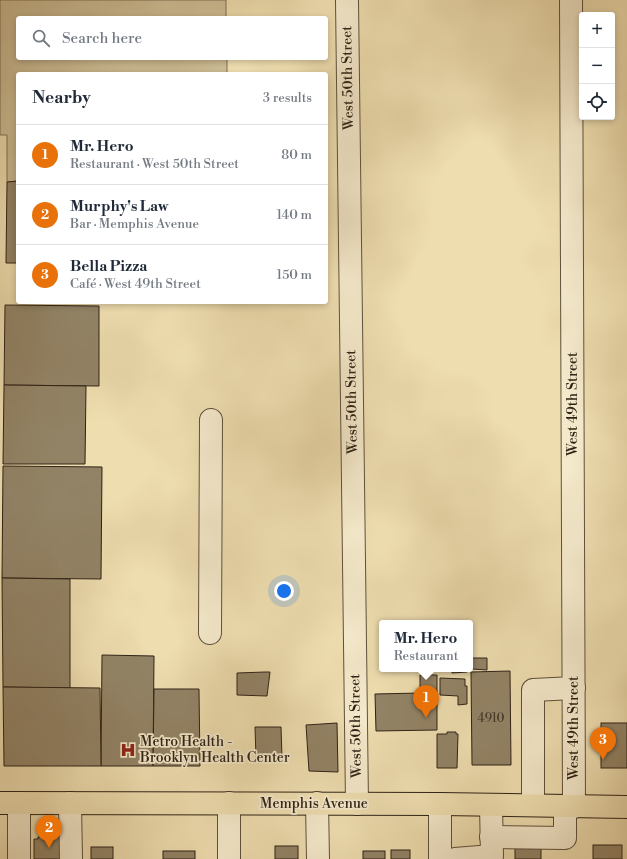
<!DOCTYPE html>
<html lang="en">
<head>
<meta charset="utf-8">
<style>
	:root { --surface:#fff; --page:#f2f2f3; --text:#1f2937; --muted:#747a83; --line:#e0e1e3; --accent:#8f2418 }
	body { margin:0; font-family:"Libre Bodoni",serif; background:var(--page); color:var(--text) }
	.controls { position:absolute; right:12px; top:12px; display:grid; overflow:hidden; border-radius:4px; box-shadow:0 2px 6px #0003 }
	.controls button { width:36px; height:36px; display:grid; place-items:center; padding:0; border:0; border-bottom:1px solid var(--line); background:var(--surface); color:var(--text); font:20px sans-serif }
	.you { position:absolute; left:284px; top:591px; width:14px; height:14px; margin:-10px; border:3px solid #fff; border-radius:50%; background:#1a73e8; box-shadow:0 0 0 6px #1a73e833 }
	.badge { display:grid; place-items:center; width:26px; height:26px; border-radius:50%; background:var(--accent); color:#fff; font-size:13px; font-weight:700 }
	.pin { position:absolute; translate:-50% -33px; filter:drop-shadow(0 1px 2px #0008) }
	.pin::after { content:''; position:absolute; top:21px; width:14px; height:12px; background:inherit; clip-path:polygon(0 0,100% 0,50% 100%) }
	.popup { position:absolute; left:379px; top:620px; width:94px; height:52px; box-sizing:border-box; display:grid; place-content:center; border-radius:4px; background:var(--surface); filter:drop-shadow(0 1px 3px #0005); font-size:13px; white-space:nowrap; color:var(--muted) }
	.popup b { font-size:15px; color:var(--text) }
	.popup::after { content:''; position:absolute; left:50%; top:100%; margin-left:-8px; border:8px solid transparent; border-top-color:var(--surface) }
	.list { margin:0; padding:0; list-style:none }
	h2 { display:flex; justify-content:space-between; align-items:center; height:52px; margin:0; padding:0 16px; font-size:17px }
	h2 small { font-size:13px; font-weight:400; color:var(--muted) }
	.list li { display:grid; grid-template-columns:26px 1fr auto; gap:12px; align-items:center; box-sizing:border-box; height:60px; padding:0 16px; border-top:1px solid var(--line) }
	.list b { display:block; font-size:15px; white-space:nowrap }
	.list p { margin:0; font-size:13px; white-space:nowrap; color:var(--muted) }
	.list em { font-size:13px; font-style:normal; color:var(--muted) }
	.icon { flex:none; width:22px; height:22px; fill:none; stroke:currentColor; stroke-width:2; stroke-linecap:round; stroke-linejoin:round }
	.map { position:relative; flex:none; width:627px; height:859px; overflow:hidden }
	.search { position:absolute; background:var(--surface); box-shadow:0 2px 6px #0003; left:16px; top:16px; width:312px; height:44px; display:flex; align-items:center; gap:10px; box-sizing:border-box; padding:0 14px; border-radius:4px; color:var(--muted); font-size:15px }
	.panel { position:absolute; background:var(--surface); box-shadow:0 2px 6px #0003; left:16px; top:72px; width:312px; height:232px; border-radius:4px }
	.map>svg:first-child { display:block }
</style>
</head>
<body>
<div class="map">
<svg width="627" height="859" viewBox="0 0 627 859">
	<rect width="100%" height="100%" fill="#eeddaf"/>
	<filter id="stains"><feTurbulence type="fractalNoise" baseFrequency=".005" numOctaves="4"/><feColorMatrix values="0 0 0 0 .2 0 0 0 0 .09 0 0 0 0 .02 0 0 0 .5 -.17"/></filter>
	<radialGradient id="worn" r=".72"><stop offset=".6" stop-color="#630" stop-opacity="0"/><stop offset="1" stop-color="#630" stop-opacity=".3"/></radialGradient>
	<path fill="#cdbd95" stroke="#7e7056" d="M0,0H226V18H18V58H227V74H18V181L7,182V135H0Z"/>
	<g fill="#928366" stroke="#2e2216">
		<path d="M18,181V263H6L7,182Z"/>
		<path d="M5,305L99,306V386L4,385Z"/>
		<path d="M4,385L86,386L85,464H3Z"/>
		<path d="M3,466L102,467L101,579L2,578Z"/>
		<path d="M2,578L70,579V688L3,687Z"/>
		<path d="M102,655L154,656L153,766H101Z"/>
		<path d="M472,658H487V670L472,669Z"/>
		<path d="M452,669H467V672L452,673Z"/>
		<path d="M510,671L511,765H472L471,672Z"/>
		<path d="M265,672H270L267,696L237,695V673Z"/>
		<path d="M420,675H437V730L376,731L375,694L420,693Z"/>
		<path d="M440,678L465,679V686H467V704L458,705V696L440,695Z"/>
		<path d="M3,687L100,688L101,766H4Z"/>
		<path d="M154,689H199L200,766H153Z"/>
		<path d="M337,723L338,772L309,771L306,725Z"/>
		<rect x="601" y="723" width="26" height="45"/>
		<path d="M255,727H281L282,758H256Z"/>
		<path d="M447,732H456V734H458L457,768H437V734H447Z"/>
		<path d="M38,837H61L64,855H60V859H34V839H38Z"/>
		<rect x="515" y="841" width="26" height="18"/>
		<rect x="593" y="845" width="29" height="14"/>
		<rect x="275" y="846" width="23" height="13"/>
		<rect x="91" y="847" width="22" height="12"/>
		<rect x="391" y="850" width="19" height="9"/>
		<rect x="163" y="851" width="32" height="8"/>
		<rect x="363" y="851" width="22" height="8"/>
	</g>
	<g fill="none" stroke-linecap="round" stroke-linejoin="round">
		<defs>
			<g id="minor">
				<path d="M347,0L357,804"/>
				<path d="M571,0L574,807"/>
				<path d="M210,633L211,420"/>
				<path d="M19,803V859"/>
				<path d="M70,803L71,859"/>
				<path d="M229,803V859"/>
				<path d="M317,803L318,859"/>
				<path d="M533,805V690L574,688"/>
				<path d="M491,837L565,838V807"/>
				<path d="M440,859V804"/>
				<path d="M455,859L492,856L491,805"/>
			</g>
			<path id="major" d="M0,803L440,804L627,807"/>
		</defs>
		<use href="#minor" stroke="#5e513c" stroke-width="24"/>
		<use href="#major" stroke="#2e2216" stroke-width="24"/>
		<use href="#minor" stroke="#f4e9cb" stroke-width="22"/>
		<use href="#major" stroke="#eeddaf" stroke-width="22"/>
	</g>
	<defs>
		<symbol id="hospital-bare" viewBox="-9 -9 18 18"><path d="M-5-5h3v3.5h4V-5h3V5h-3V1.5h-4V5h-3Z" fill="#8f2418" stroke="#f4e9cb" stroke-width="2.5" paint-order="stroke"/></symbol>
	</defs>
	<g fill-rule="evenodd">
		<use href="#hospital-bare" x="117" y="739" width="22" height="22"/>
	</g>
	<g text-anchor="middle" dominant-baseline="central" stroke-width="3.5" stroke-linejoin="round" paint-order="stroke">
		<g font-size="12" fill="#473a2a">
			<text x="491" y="718">4910</text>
		</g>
		<g font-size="14" fill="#2e2216" stroke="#f4e9cb">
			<text transform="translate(348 78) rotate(-91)">West 50th Street</text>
			<text transform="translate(352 402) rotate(-91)">West 50th Street</text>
			<text transform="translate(573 404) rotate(-90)">West 49th Street</text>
			<text transform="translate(356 726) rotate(-91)">West 50th Street</text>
			<text transform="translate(574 728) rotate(-90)">West 49th Street</text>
			<text x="314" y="804">Memphis Avenue</text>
		</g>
		<g font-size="14" fill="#2e2216" stroke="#f4e9cb" text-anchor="start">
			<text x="140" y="742">Metro Health -<tspan x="140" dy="16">Brooklyn Health Center</tspan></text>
		</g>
	</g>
	<rect width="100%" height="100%" filter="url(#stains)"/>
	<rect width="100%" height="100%" fill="url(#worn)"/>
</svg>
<div class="controls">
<button>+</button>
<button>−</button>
<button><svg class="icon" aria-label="locate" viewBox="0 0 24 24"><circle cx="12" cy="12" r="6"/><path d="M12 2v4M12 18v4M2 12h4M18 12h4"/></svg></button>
</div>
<div class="you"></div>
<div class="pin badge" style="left:426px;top:718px;background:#e8710a">1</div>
<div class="popup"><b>Mr. Hero</b>Restaurant</div>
<div class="pin badge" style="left:49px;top:848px;background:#e8710a">2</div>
<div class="pin badge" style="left:603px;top:760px;background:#e8710a">3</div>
<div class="search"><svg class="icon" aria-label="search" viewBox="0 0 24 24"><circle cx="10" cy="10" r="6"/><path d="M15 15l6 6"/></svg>Search here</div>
<section class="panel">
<h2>Nearby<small>3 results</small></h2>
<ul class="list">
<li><span class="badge" style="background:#e8710a">1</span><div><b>Mr. Hero</b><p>Restaurant · West 50th Street</p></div><em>80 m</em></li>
<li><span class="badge" style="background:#e8710a">2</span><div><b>Murphy's Law</b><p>Bar · Memphis Avenue</p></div><em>140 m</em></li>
<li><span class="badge" style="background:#e8710a">3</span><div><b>Bella Pizza</b><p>Café · West 49th Street</p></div><em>150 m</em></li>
</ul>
</section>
</div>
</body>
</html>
